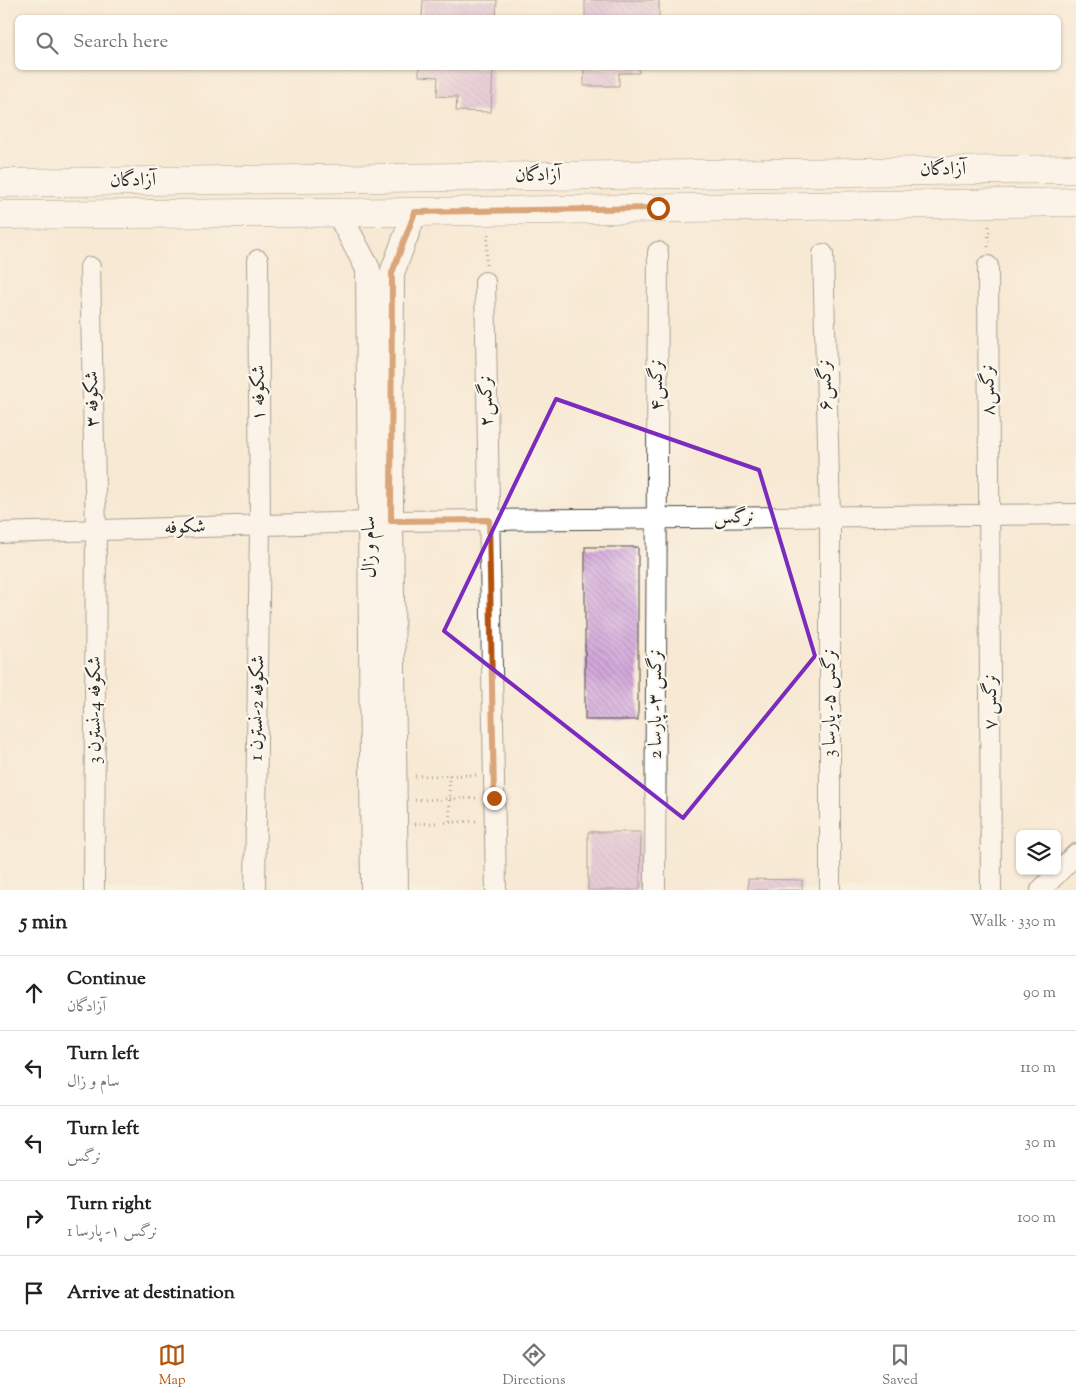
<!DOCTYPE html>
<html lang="en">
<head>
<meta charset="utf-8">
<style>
	:root { --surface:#fff; --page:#f2f2f2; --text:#202124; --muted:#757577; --line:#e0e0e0; --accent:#b45309 }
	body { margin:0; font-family:"Sorts Mill Goudy",Amiri,serif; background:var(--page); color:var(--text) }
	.controls { position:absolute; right:15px; bottom:15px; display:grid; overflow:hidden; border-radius:8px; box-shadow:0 1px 4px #0004 }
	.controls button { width:45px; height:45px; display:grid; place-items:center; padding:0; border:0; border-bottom:1px solid var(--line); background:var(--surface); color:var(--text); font:25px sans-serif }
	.stop { position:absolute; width:15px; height:15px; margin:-11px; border:4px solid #b45309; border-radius:50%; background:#fff }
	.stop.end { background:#b45309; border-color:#fff; box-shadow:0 1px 5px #0008 }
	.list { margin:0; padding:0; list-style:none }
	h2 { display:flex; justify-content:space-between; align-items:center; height:65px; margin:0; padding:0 20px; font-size:21px }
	h2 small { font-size:16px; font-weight:400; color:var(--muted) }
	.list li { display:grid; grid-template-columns:32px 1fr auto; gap:15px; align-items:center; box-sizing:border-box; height:75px; padding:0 20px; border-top:1px solid var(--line) }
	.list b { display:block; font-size:19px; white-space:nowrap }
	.list p { margin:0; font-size:16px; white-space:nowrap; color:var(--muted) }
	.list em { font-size:16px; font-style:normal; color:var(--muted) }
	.icon { flex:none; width:28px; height:28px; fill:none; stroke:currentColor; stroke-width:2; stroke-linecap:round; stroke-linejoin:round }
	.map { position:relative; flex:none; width:1076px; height:890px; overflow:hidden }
	.search { position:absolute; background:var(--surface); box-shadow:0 1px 4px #0004; left:15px; right:15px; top:15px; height:55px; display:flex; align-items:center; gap:12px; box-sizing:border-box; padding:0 18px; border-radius:8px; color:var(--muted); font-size:19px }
	.sheet { height:440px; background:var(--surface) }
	nav { display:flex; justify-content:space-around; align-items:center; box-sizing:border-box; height:70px; border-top:1px solid var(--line); background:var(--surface); font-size:14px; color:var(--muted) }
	nav a { display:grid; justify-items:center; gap:2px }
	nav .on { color:var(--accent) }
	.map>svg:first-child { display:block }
</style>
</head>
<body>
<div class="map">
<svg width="1076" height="890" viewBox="0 0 1076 890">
	<defs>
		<pattern id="building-back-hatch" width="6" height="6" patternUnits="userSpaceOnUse" patternTransform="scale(1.25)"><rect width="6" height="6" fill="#d3a9db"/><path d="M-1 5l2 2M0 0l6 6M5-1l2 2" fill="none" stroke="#ab8ab2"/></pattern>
	</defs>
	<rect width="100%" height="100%" fill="#fbf7ec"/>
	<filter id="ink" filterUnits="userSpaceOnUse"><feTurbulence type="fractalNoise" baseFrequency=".02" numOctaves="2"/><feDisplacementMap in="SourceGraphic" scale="10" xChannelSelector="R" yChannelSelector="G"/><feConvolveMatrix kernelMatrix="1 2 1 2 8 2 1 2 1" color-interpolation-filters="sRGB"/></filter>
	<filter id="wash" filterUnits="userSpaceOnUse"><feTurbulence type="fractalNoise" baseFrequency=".0096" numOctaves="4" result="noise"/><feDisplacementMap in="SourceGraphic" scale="20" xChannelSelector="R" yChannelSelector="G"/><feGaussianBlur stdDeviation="1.12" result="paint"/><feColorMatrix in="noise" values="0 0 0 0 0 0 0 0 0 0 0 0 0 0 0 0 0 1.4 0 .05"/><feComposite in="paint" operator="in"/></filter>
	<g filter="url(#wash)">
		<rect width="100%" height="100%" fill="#f7e9d4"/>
		<g id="blocks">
			<g fill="url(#building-back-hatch)">
				<path d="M423,0H497L496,18H422Z"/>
				<rect x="585" y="0" width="74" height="18"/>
				<path d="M419,68H493L491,112L456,111L457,97L437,96L438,77L419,76Z"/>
				<path d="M584,68H639V73H619V86H584Z"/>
				<rect x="585" y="547" width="53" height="173"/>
				<path d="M588,832H641L640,890H588Z"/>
				<path d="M748,879L802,880V890H748Z"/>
			</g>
		</g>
	</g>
	<g filter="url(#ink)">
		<use href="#blocks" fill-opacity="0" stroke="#4a4844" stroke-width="1"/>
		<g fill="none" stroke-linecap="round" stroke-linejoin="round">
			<defs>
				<g id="minor">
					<path d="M823,254L830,517V890"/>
					<path d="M988,266L991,890"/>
					<path d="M90,267L96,531L94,890"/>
					<path d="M485,282L496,890"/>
					<path d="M391,521L1076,514"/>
					<path d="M0,533L369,522"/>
					<path d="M255,890L260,526L258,260"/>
					<path d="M655,890L658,252"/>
					<path d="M1041,890L1076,854"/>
				</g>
				<g id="tertiary">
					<path d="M338,212L368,269L373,890"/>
					<path d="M396,890L391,521L392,273L415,212"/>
				</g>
				<g id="primary">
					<path d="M0,183L1076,169"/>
					<path d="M0,215L415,212L1076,202"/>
				</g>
			</defs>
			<use href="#minor" stroke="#4a4844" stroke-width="22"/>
			<use href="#tertiary" stroke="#4a4844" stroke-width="26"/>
			<use href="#primary" stroke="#4a4844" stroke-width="29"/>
			<g stroke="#4a4844" stroke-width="3" stroke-dasharray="1 4" stroke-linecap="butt">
				<path d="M988,247L989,226"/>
				<path d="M486,265L488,234"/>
				<path d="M449,775L450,822"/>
				<path d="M415,776L476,775"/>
				<path d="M415,800L476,798"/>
				<path d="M415,824L477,821"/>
			</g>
			<use href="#minor" stroke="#fff" stroke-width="20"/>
			<use href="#tertiary" stroke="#fff" stroke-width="24"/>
			<use href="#primary" stroke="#fff" stroke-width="28"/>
		</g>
	</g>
	<g fill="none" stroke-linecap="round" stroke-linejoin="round" filter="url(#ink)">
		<path stroke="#b45309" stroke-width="6" d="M494,798L489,520L391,521L392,273L415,212L658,208"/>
	</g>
	<path d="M0 0H1076V890H0ZM556,399L759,470L815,656L683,818L444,631Z" fill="#f7e9d4" fill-opacity=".55" fill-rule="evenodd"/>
	<path fill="none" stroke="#7b2cbf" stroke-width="4" stroke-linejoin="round" d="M556,399L759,470L815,656L683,818L444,631Z"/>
	<g text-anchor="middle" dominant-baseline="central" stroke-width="4.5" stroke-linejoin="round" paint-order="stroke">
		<g font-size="19" fill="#2b2b2b" stroke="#fbf7ec">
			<text transform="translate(943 170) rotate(-1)">آزادگان</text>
			<text transform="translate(538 176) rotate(-1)">آزادگان</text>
			<text transform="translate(133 181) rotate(-1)">آزادگان</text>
			<text transform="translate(657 385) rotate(-90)">نرگس۴</text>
			<text transform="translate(826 385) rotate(-91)">نرگس۶</text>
			<text transform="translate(989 390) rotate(-91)">نرگس۸</text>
			<text transform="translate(259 393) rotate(-90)">شکوفه ۱</text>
			<text transform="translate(93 399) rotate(-91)">شکوفه ۳</text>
			<text transform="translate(487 401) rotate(-91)">نرگس۲</text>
			<text transform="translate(734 518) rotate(-1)">نرگس</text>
			<text transform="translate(185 528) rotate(-2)">شکوفه</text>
			<text transform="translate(370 547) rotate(-91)">سام و زال</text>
			<text transform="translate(991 702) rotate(-90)">نرگس ۷</text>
			<text transform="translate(830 703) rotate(-90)">نرگس ۵- پارسا 3</text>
			<text transform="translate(656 704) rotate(-90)">نرگس ۳- پارسا 2</text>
			<text transform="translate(258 708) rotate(-89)">شکوفه 2-نسترن 1</text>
			<text transform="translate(95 710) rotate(-90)">شکوفه 4-نسترن 3</text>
		</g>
	</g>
</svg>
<div class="controls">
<button><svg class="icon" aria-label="layers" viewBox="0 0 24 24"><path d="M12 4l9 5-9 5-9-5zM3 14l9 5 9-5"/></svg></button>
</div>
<div class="stop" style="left:658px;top:208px"></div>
<div class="stop end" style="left:494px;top:798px"></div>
<div class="search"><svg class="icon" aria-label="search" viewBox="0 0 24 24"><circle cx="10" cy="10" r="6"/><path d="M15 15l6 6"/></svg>Search here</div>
</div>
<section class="sheet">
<h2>5 min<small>Walk · 330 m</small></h2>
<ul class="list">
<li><svg class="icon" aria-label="ahead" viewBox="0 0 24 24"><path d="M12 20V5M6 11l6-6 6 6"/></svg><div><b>Continue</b><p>آزادگان</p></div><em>90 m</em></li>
<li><svg class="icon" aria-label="left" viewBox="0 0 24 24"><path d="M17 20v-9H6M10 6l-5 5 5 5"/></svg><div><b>Turn left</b><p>سام و زال</p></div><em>110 m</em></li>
<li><svg class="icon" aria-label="left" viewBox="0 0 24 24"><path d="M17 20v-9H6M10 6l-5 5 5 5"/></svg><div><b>Turn left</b><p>نرگس</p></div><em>30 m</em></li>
<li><svg class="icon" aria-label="right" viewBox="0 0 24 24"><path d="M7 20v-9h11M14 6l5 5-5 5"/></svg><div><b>Turn right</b><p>نرگس ۱- پارسا 1</p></div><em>100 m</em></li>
<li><svg class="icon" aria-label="arrive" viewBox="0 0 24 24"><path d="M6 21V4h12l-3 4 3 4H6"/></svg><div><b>Arrive at destination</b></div></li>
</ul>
</section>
<nav>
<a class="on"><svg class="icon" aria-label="map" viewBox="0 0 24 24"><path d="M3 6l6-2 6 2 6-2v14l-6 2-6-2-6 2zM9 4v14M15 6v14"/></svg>Map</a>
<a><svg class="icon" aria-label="directions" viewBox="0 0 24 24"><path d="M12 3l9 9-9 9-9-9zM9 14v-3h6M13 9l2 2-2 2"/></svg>Directions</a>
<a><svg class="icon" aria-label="saved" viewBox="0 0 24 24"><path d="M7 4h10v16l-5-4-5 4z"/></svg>Saved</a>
</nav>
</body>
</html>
